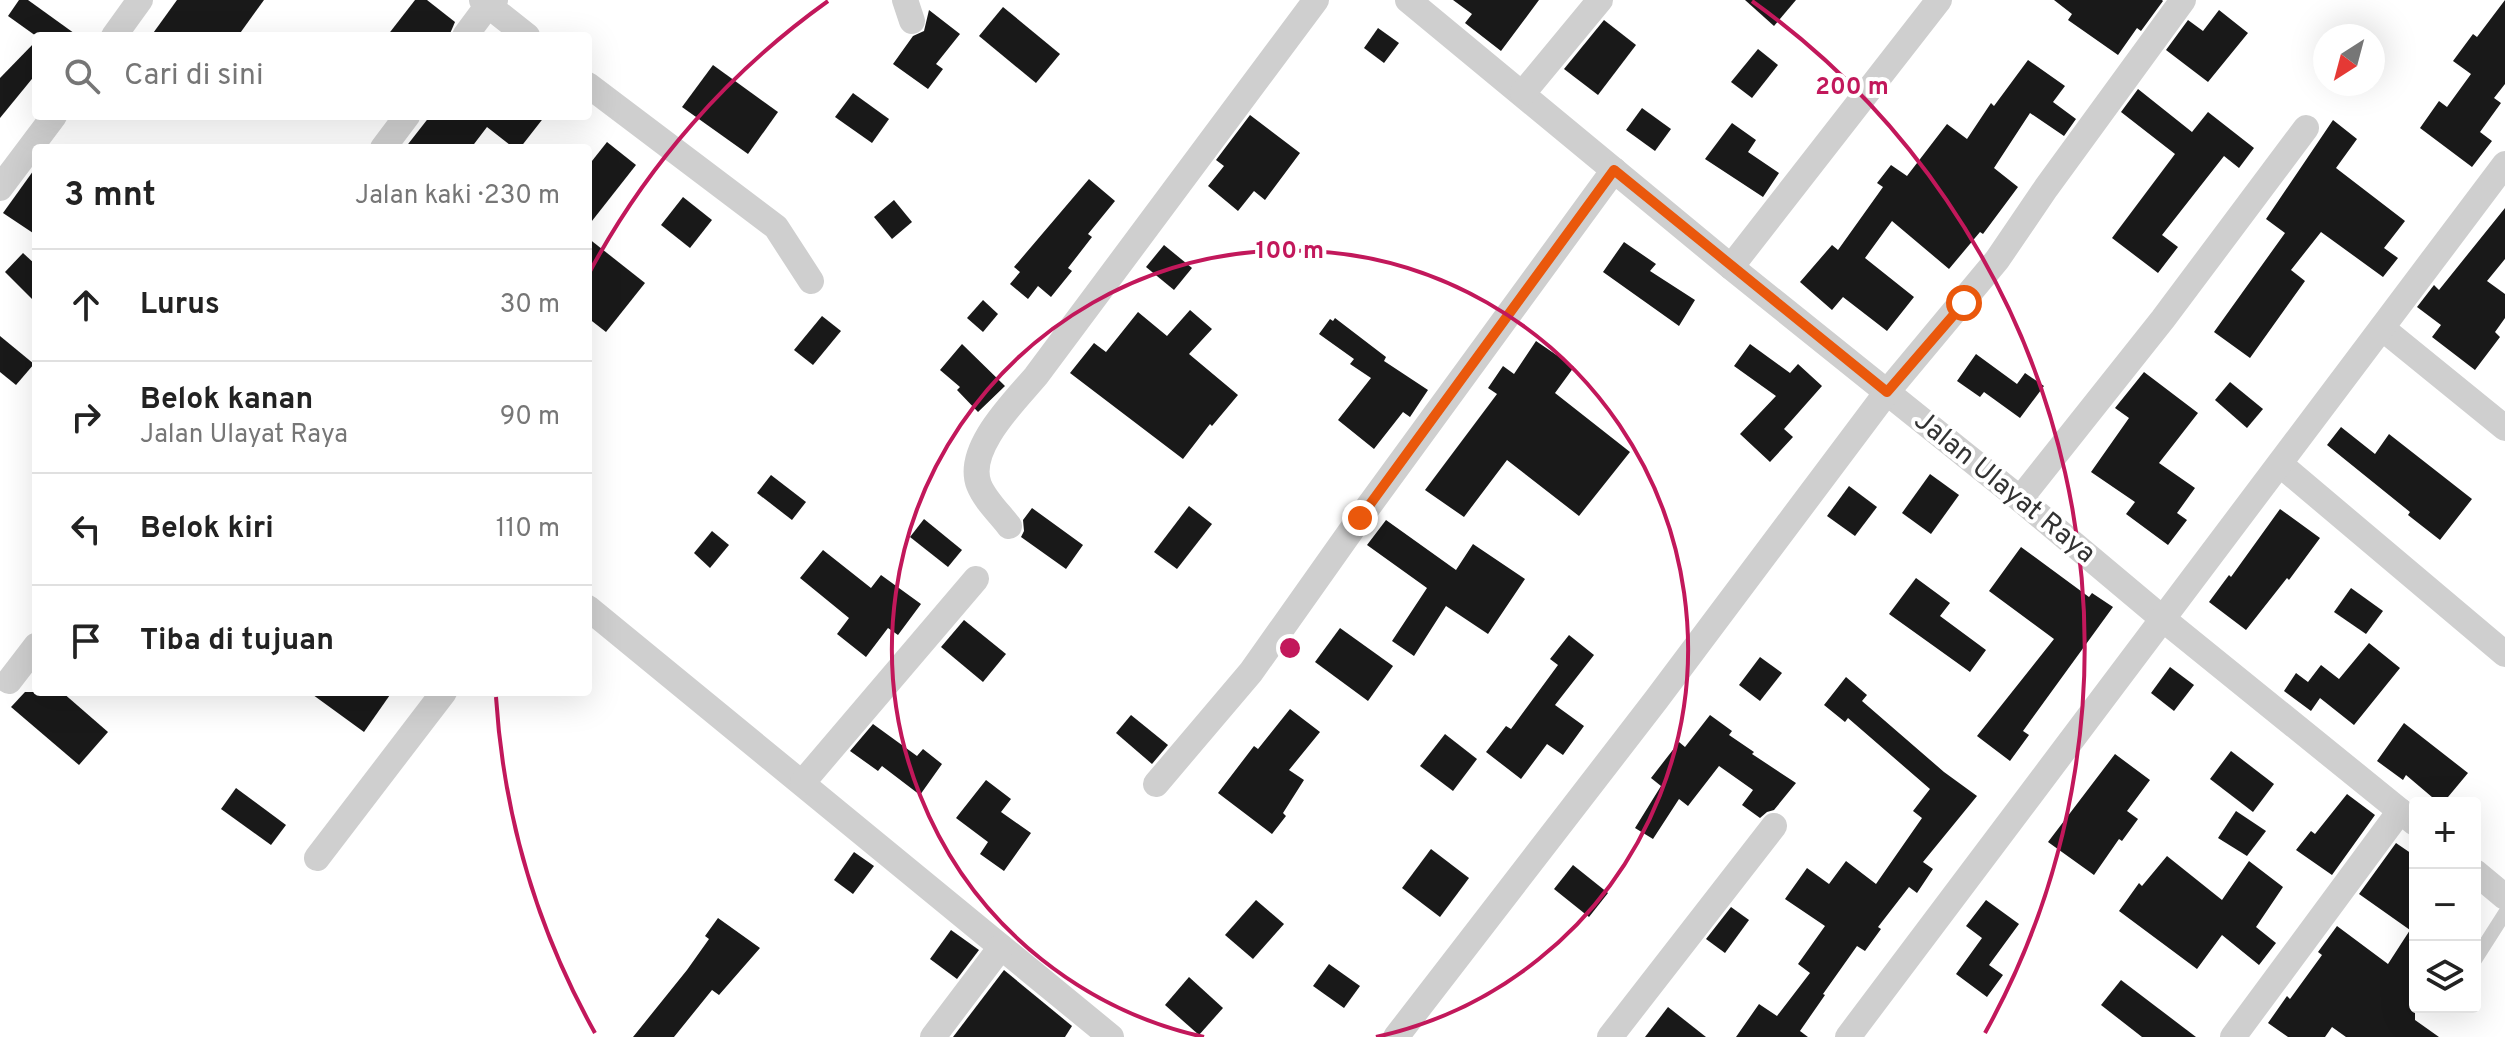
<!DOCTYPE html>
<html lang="id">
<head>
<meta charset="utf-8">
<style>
	:root { --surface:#fff; --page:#f2f2f2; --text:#222; --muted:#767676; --line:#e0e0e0 }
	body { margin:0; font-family:Overpass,sans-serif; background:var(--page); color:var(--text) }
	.controls { position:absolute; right:24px; bottom:24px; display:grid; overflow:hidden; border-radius:8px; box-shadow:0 8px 32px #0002 }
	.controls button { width:72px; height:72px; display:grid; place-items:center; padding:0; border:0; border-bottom:2px solid var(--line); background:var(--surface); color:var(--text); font:40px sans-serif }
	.compass { position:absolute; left:2313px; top:24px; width:72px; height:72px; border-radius:50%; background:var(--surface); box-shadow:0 8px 32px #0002; rotate:216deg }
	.stop { position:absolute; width:24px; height:24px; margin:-18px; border:6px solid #ea580c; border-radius:50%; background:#fff }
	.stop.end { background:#ea580c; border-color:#fff; box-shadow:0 2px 8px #0008 }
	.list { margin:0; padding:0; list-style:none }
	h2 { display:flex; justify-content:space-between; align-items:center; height:104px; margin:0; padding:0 32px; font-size:34px }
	h2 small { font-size:26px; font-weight:400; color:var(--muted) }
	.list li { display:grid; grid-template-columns:52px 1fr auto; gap:24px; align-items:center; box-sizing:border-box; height:112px; padding:0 32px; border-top:2px solid var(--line) }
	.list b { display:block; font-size:30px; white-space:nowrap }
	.list p { margin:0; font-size:26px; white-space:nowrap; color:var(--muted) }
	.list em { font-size:26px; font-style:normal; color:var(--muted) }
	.icon { flex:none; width:44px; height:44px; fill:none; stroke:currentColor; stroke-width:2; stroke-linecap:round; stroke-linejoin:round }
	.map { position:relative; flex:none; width:2505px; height:1037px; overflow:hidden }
	.search { position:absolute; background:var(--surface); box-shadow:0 8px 32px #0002; left:32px; top:32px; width:560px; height:88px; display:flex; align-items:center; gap:20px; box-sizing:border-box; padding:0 28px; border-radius:8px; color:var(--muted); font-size:30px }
	.panel { position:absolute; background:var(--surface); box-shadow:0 8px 32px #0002; left:32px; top:144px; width:560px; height:552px; border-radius:8px }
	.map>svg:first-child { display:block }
</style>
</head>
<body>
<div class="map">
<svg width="2505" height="1037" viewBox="0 0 2505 1037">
	<rect width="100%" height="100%" fill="#fff"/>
	<g fill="#191919">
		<path d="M19,0H28L78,36H36L8,16Z"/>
		<path d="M177,0H264L238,36H151Z"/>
		<path d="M415,0H427L455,22L449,36H387Z"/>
		<path d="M1453,0H1539L1501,51L1465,23L1472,14Z"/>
		<path d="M1745,0H1796L1774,26Z"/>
		<path d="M2054,0H2162L2163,1L2141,31L2137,28L2118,55L2068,20L2072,14Z"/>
		<path d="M2505,0V84L2494,98L2501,103L2480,132L2492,141L2472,167L2420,128L2439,101L2447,107L2471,74L2453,61L2473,34L2477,37Z"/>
		<path d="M1003,7L1060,54L1036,83L979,36Z"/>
		<path d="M929,10L960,34L936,64L943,69L928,89L893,64L913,36L924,31Z"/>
		<path d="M2219,10L2248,33L2208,82L2166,50L2188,20L2203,31Z"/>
		<path d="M1604,20L1636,45L1598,95L1564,69Z"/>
		<path d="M1378,28L1399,43L1384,63L1364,48Z"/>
		<path d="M36,41V74L0,118V78Z"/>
		<path d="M1758,49L1778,65L1752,98L1731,82Z"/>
		<path d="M2028,60L2065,86L2053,102L2076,119L2064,136L2030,113L1994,168L2018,187L1983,234L1980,232L1949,269L1892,221L1865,258L1914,297L1887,331L1843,297L1832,310L1800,282L1832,245L1838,250L1883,187L1877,183L1891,165L1907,176L1947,124L1967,139L1991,103L1994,106Z"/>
		<path d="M713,65L778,112L748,154L682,107Z"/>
		<path d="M2138,89L2192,132L2208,112L2254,148L2239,168L2224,156L2162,235L2178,247L2158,273L2112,238L2175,154L2121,112Z"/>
		<path d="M853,93L889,119L872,143L835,117Z"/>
		<path d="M1642,108L1671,129L1655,151L1626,130Z"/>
		<path d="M1250,115L1300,153L1265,200L1254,191L1238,211L1208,186L1224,166L1216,160Z"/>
		<path d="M430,116H545L520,148H514L487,127L471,148H405Z"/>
		<path d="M2333,120L2357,139L2336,168L2405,221L2384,248L2398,258L2383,277L2321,232L2291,270L2305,281L2250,358L2214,332L2285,233L2266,219Z"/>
		<path d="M1732,123L1756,140L1748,152L1779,173L1763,197L1705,159Z"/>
		<path d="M607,142L636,165L588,226V166Z"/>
		<path d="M36,167V235L3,213Z"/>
		<path d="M1089,179L1115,201L1088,234L1092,237L1068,268L1072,271L1051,297L1038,286L1028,299L1010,284L1020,272L1014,267Z"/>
		<path d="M683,197L712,220L690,248L661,225Z"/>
		<path d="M894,200L912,222L892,239L874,217Z"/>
		<path d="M2505,208V259L2487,281L2505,294V318L2495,332L2500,337L2475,370L2432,337L2441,325L2417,307L2434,285L2439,290Z"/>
		<path d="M588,238L645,283L606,332L588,318Z"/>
		<path d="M1624,242L1656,264L1650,271L1695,300L1679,326L1603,272Z"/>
		<path d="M1164,245L1192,268L1174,290L1146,267Z"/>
		<path d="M23,253L36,265V303L5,272Z"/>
		<path d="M983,300L998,314L983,332L967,318Z"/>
		<path d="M1190,310L1212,329L1189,354L1238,395L1212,426L1210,424L1183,459L1070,373L1094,343L1106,352L1138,312L1167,336Z"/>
		<path d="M822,316L841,331L813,365L794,350Z"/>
		<path d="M1335,318L1386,357L1384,361L1428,390L1410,417L1403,412L1374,449L1338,420L1371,378L1350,364L1354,359L1319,334L1330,319L1333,321Z"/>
		<path d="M0,336L34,364L16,385L0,372Z"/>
		<path d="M1536,341L1574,367L1555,393L1630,452L1579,516L1507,460L1464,517L1425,490L1497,394L1488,388L1503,366L1514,374Z"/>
		<path d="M962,344L1005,386L978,412L957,390L960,387L940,370Z"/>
		<path d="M1750,344L1790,373L1798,364L1822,386L1784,429L1793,437L1770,462L1740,434L1776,396L1734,366Z"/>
		<path d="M1976,354L2017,384L2025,373L2044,386L2020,418L1984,392L1980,397L1957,381Z"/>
		<path d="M2144,372L2198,413L2159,463L2195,488L2177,513L2187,520L2168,545L2126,514L2135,502L2091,472L2129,418L2115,408Z"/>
		<path d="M2230,382L2263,409L2247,428L2215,400Z"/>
		<path d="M2341,427L2375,454L2389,434L2472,499L2440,540L2408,515L2410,512L2327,445Z"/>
		<path d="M1930,474L1959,495L1931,534L1902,513Z"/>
		<path d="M771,475L806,502L792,520L757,493Z"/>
		<path d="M1849,486L1877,507L1855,536L1827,516Z"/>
		<path d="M1189,506L1212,524L1177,569L1154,552Z"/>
		<path d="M1032,508L1083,545L1066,569L1021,537L1024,531L1023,520Z"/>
		<path d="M2280,509L2320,538L2289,580L2287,578L2246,630L2209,602L2229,575L2231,577Z"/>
		<path d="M924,519L962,550L948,567L910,537Z"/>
		<path d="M1386,520L1456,570L1473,544L1525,579L1488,634L1446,606L1414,656L1392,641L1427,588L1367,545Z"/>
		<path d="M712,531L729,545L710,568L694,553Z"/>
		<path d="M2021,547L2089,597L2092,593L2113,607L2023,731L2029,735L2010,761L1977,736L2054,639L1989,591Z"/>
		<path d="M823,550L871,588L881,575L921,604L898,635L888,628L866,657L837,634L849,618L800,578Z"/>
		<path d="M1916,578L1950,603L1940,616L1986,650L1970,672L1889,614Z"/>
		<path d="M2351,588L2383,611L2366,634L2334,612Z"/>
		<path d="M964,620L1006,654L983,682L941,647Z"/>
		<path d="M1340,628L1393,666L1368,701L1315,662Z"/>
		<path d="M1569,635L1594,655L1555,705L1584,726L1563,755L1547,744L1521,779L1486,752L1506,726L1511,729L1558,665L1550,659Z"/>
		<path d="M2369,643L2400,668L2354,725L2320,698L2311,711L2284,691L2296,673L2308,682L2321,665L2339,679Z"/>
		<path d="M1760,657L1782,673L1760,701L1739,685Z"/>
		<path d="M2170,667L2194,685L2174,711L2151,693Z"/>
		<path d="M1846,677L1867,695L1862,701L1944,772L1977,796L1923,862L1933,869L1917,893L1909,887L1878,927L1881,929L1865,951L1857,946L1823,994L1825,995L1800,1031L1808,1037H1736L1759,1004L1777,1016L1810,973L1798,964L1825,926L1785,899L1807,868L1829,884L1846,861L1876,884L1922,818L1913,811L1930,789L1848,718L1845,722L1824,705Z"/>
		<path d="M25,692H62L108,732L79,765L11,707Z"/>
		<path d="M309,692H392L364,732Z"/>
		<path d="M1290,709L1320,732L1289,770L1304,780L1283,813L1286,816L1272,834L1218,793L1254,746L1258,749Z"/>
		<path d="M1131,715L1168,745L1152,764L1116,733Z"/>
		<path d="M1710,715L1732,731L1729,735L1754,752L1752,754L1796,783L1774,810L1767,812L1760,818L1742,805L1753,790L1719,766L1688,806L1679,799L1653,839L1635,828L1661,786L1651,778L1679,742L1685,747Z"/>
		<path d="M2404,723L2468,773L2443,803H2439L2406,775L2403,780L2377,761Z"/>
		<path d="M873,724L917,756L923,749L942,764L920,795L882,766L878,771L850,751Z"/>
		<path d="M1445,734L1477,759L1453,791L1420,766Z"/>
		<path d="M2231,751L2274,784L2253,812L2210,779Z"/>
		<path d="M2115,754L2150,780L2127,811L2138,819L2122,841L2119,839L2094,875L2048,842Z"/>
		<path d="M986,780L1011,799L1001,812L1031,833L1004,871L980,854L988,842L956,818Z"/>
		<path d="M236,788L286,825L271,845L221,809Z"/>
		<path d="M2347,794L2375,815L2332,875L2296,850L2311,831L2315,834Z"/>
		<path d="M2236,811L2266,831L2247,856L2218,838Z"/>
		<path d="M2396,843L2415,856V1020L2439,1037H2346L2332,1027L2325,1037H2288L2268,1023L2287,996L2290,999L2322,955L2318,952L2337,926L2388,964L2410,930L2359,894Z"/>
		<path d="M1431,849L1469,878L1440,917L1402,888Z"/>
		<path d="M854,852L874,866L853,894L834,880Z"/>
		<path d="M2167,856L2222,900L2249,861L2283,887L2256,927L2276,943L2259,965L2222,935L2197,969L2119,911L2139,883L2142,886Z"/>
		<path d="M1573,865L1608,893L1589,917L1554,889Z"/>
		<path d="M1256,900L1284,924L1253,959L1225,935Z"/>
		<path d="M1986,900L2019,924L1989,965L2003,975L1987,997L1956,974L1982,938L1966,926Z"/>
		<path d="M1731,907L1749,920L1725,953L1706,939Z"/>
		<path d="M718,918L760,948L719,995L712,990L674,1037H633L687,970L709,939L705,936Z"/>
		<path d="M951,930L979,950L957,979L930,959Z"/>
		<path d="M1329,964L1360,986L1344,1008L1313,986Z"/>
		<path d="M1004,970L1072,1026L1065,1037H953Z"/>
		<path d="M1189,977L1223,1008L1199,1035L1165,1005Z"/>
		<path d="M2121,980L2196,1037H2142L2101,1005Z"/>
		<path d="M1668,1007L1706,1037H1645Z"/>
	</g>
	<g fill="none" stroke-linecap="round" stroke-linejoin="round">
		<path stroke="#cfcfcf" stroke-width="14" d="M2475,960L2505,913"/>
		<g stroke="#cfcfcf" stroke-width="26">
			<path d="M495,0L488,5L527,36"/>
			<path d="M905,0L912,21"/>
			<path d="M1408,0L1731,267L2020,499L2163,619L2415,823"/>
			<path d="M114,36L140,0"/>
			<path d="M465,36L488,5L482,0"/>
			<path d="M588,85L776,227L811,281"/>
			<path d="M1523,93L1600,0"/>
			<path d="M383,148L407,116"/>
			<path d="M0,188L54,116"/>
			<path d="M1731,267L1939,0"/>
			<path d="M2382,328L2505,428"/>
			<path d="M2281,465L2505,654"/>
			<path d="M2020,499L2163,319L2306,128"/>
			<path d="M1009,526C999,513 985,500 979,485C965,449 1015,401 1036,376L1316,0"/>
			<path d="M588,608L1111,1037"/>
			<path d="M9,681L36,646"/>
			<path d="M803,782L976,579"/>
			<path d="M1156,784L1251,672L1360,518L1614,170"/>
			<path d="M317,858L444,692"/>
			<path d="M2475,872L2505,897"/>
			<path d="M933,1037L1001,947"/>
			<path d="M1396,1037L1656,700L1887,392L1997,260L2046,188L2183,0"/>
			<path d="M1610,1037L1774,826"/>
			<path d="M1848,1037L2505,164"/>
			<path d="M2233,1037L2400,811"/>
		</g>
	</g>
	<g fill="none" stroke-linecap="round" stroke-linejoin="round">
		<path stroke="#ea580c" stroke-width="10" d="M1360,518L1614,170L1887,392L1964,303"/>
	</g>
	<g fill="none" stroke="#c2185b" stroke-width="4">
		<path d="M1204 1037A398 398 0 1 1 1376 1037"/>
		<path d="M595 1033A795 795 0 0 1 496 697M588 275A795 795 0 0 1 828 1M1752 1A795 795 0 0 1 1985 1033"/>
	</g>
	<g text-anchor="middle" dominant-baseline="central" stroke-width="8" stroke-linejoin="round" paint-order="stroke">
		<g font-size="28" fill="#323232" stroke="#fff">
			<text transform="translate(2004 488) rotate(39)">Jalan Ulayat Raya</text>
		</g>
	</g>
	<circle cx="1290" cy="648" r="12" fill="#c2185b" stroke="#fff" stroke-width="4"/>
	<g font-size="24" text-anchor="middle" font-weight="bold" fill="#c2185b" stroke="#fff" stroke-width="8" stroke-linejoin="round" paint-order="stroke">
		<text x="1852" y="94">200 m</text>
		<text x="1290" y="258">100 m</text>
	</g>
</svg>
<div class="controls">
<button>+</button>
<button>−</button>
<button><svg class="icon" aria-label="layers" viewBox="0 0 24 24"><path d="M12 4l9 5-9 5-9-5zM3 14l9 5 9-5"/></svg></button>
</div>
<svg class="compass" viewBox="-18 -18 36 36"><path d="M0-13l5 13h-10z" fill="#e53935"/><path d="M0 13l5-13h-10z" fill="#767676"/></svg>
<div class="stop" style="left:1964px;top:303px"></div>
<div class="stop end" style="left:1360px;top:518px"></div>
<div class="search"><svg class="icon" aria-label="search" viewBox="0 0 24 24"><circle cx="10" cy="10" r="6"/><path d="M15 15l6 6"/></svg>Cari di sini</div>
<section class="panel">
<h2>3 mnt<small>Jalan kaki · 230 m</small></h2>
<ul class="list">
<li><svg class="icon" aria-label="ahead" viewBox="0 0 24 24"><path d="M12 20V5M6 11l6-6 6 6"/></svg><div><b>Lurus</b></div><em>30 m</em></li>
<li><svg class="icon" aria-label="right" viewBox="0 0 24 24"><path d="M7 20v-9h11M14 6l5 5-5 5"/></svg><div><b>Belok kanan</b><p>Jalan Ulayat Raya</p></div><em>90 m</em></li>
<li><svg class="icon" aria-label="left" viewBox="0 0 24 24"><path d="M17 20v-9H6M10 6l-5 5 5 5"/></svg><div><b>Belok kiri</b></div><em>110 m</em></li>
<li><svg class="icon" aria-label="arrive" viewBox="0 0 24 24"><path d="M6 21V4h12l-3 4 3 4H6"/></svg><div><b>Tiba di tujuan</b></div></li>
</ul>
</section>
</div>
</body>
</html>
